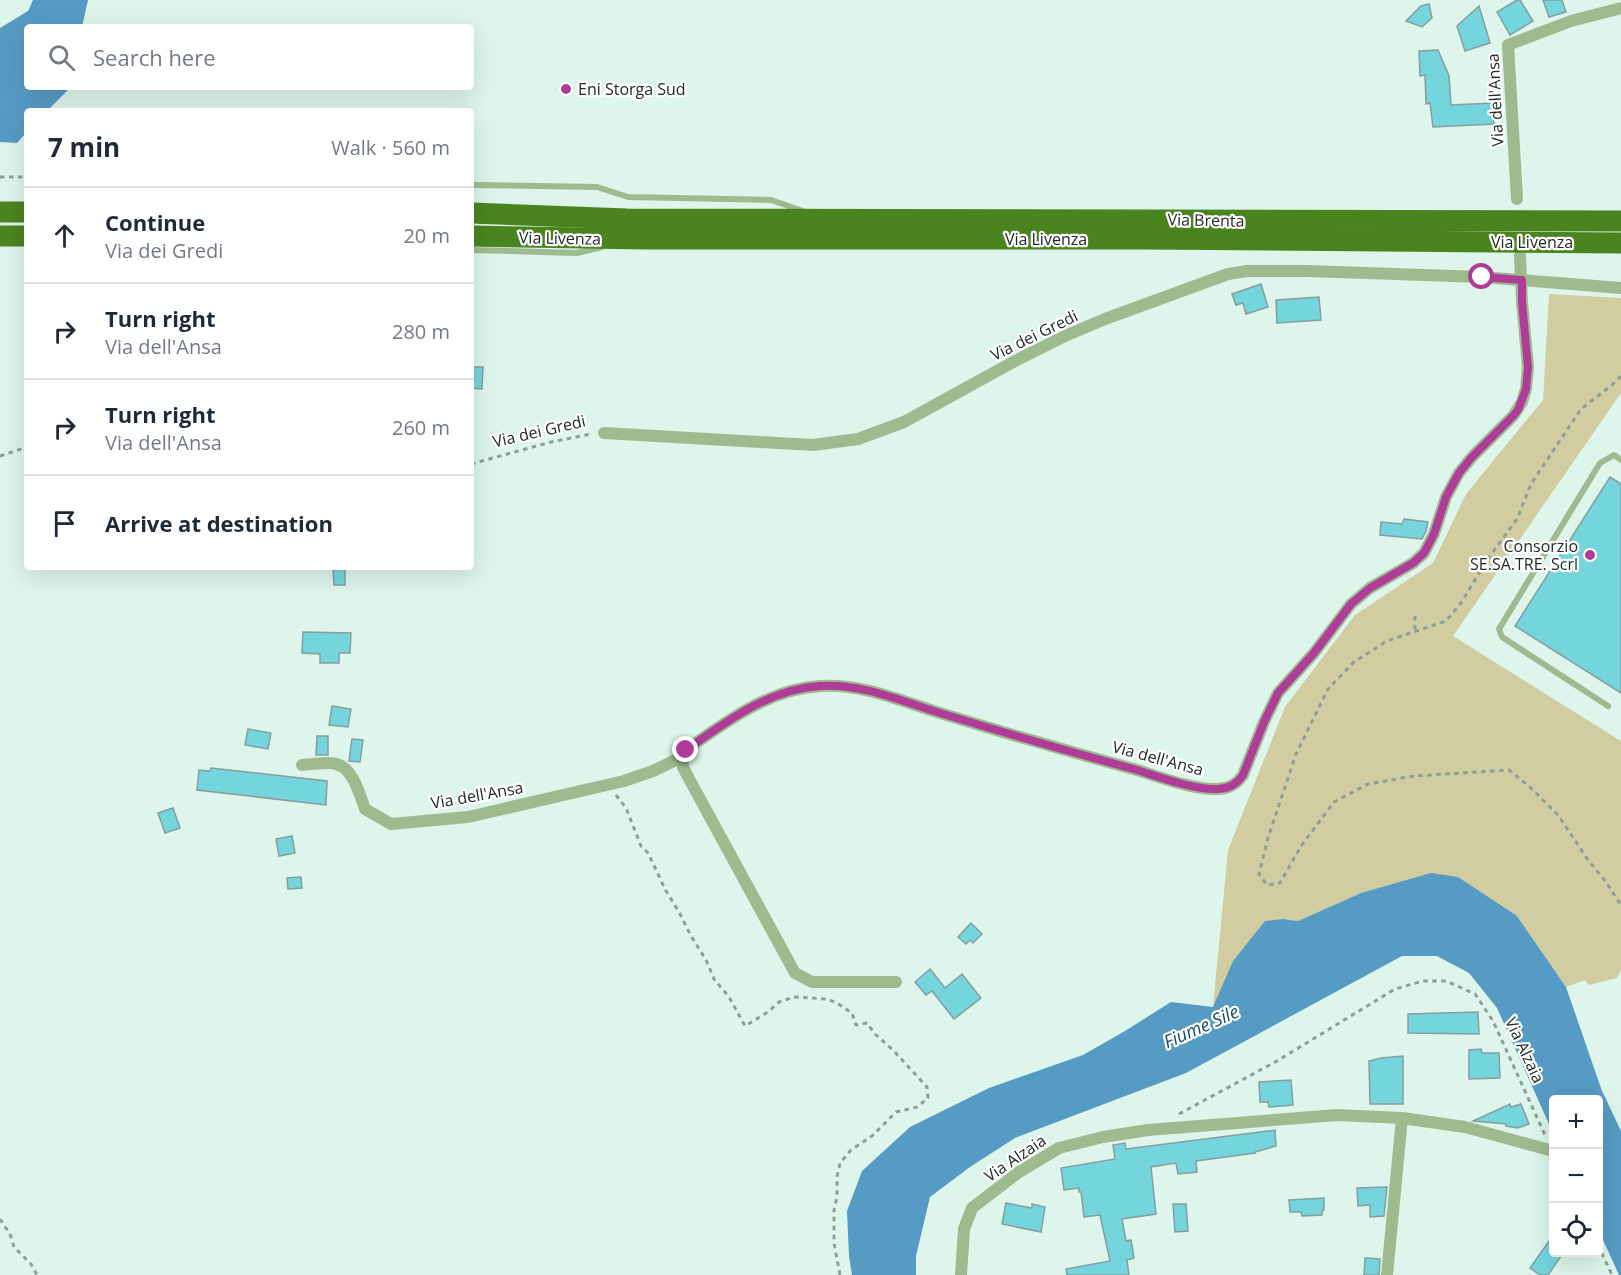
<!DOCTYPE html>
<html lang="en">
<head>
<meta charset="utf-8">
<style>
	:root { --surface:#fff; --page:#f2f2f3; --text:#1f2937; --muted:#747a83; --line:#e0e1e3 }
	body { margin:0; font-family:"Open Sans",sans-serif; background:var(--page); color:var(--text) }
	.controls { position:absolute; right:18px; bottom:18px; display:grid; overflow:hidden; border-radius:6px; box-shadow:0 6px 24px #0002 }
	.controls button { width:54px; height:54px; display:grid; place-items:center; padding:0; border:0; border-bottom:2px solid var(--line); background:var(--surface); color:var(--text); font:30px sans-serif }
	.stop { position:absolute; width:18px; height:18px; margin:-14px; border:4px solid #af3d98; border-radius:50%; background:#fff }
	.stop.end { background:#af3d98; border-color:#fff; box-shadow:0 2px 6px #0008 }
	.list { margin:0; padding:0; list-style:none }
	h2 { display:flex; justify-content:space-between; align-items:center; height:78px; margin:0; padding:0 24px; font-size:26px }
	h2 small { font-size:20px; font-weight:400; color:var(--muted) }
	.list li { display:grid; grid-template-columns:39px 1fr auto; gap:18px; align-items:center; box-sizing:border-box; height:96px; padding:0 24px; border-top:2px solid var(--line) }
	.list b { display:block; font-size:22px; white-space:nowrap }
	.list p { margin:0; font-size:20px; white-space:nowrap; color:var(--muted) }
	.list em { font-size:20px; font-style:normal; color:var(--muted) }
	.icon { flex:none; width:33px; height:33px; fill:none; stroke:currentColor; stroke-width:2; stroke-linecap:round; stroke-linejoin:round }
	.map { position:relative; flex:none; width:1621px; height:1275px; overflow:hidden }
	.search { position:absolute; background:var(--surface); box-shadow:0 6px 24px #0002; left:24px; top:24px; width:450px; height:66px; display:flex; align-items:center; gap:15px; box-sizing:border-box; padding:0 21px; border-radius:6px; color:var(--muted); font-size:22px }
	.panel { position:absolute; background:var(--surface); box-shadow:0 6px 24px #0002; left:24px; top:108px; width:450px; height:462px; border-radius:6px }
	.map>svg:first-child { display:block }
</style>
</head>
<body>
<div class="map">
<svg width="1621" height="1275" viewBox="0 0 1621 1275">
	<rect width="100%" height="100%" fill="#ddf5eb"/>
	<path fill="#d2cda1" d="M1549,294L1621,298V393L1453,636L1621,741V970L1617,978L1589,985L1585,980L1566,987L1517,916L1361,893L1298,921L1283,919L1213,1007L1228,850L1285,707L1355,615L1433,563L1466,494L1543,400Z"/>
	<g fill="#569bc4">
		<path d="M33,0H88L82,27H27V87H68L67,91L47,111H27V132L17,143L0,142V28L28,11Z"/>
		<path d="M1431,873L1458,877L1517,916L1566,987L1602,1091L1621,1131V1275H1619L1599,1231L1598,1100H1554L1553,1133L1497,1008L1469,973L1437,956H1402L1186,1073L1015,1138L970,1167L930,1197L916,1256V1275H852L849,1256L847,1211L862,1171L910,1127L989,1088L1083,1055L1125,1031L1171,1002L1213,1007L1233,961L1265,921L1283,919L1298,921L1361,893Z"/>
	</g>
	<g fill="#74d5dd" stroke="#859ea0" stroke-width="1.5">
		<path d="M1517,0H1520L1533,21L1510,35L1497,12Z"/>
		<path d="M1543,0H1562L1566,12L1549,17Z"/>
		<path d="M1429,4L1432,18L1422,27L1406,21L1421,6Z"/>
		<path d="M1479,6L1490,43L1465,51L1457,26Z"/>
		<path d="M1438,50L1449,76L1451,105L1493,103L1494,124L1433,127L1430,103L1426,104L1425,75L1420,76L1419,51Z"/>
		<path d="M1261,284L1268,307L1246,314L1243,303L1236,305L1232,294Z"/>
		<path d="M1319,297L1321,320L1277,323L1276,300Z"/>
		<path d="M471,367H483L482,389L471,388Z"/>
		<path d="M1610,477L1621,484V693L1515,626Z"/>
		<path d="M1404,519L1428,522L1426,531L1422,539L1380,535L1381,522L1402,524Z"/>
		<path d="M345,569V585H334L333,570Z"/>
		<path d="M303,632L351,633L350,653H339V663H320V654L302,653Z"/>
		<path d="M332,706L351,709L348,727L329,725Z"/>
		<path d="M248,729L271,733L268,749L245,745Z"/>
		<path d="M317,736H328V755H316Z"/>
		<path d="M352,739L363,740L360,762L349,761Z"/>
		<path d="M211,768L327,781L326,805L197,790L199,770L210,771Z"/>
		<path d="M173,808L180,828L165,833L158,813Z"/>
		<path d="M292,836L295,853L279,856L276,839Z"/>
		<path d="M301,877L302,888L288,889L287,878Z"/>
		<path d="M971,923L982,934L973,943L970,940L966,944L958,937Z"/>
		<path d="M930,969L945,988L962,974L981,998L954,1019L932,991L926,995L915,982Z"/>
		<path d="M1478,1012L1479,1034L1408,1033V1014Z"/>
		<path d="M1481,1049L1482,1053H1499L1500,1078L1469,1079V1050Z"/>
		<path d="M1403,1056V1104H1370L1369,1061L1381,1058Z"/>
		<path d="M1291,1080L1293,1105L1269,1107L1268,1102H1260L1259,1082Z"/>
		<path d="M1510,1104L1511,1107L1521,1104L1529,1124L1518,1128L1506,1126V1124L1473,1121Z"/>
		<path d="M1275,1130L1276,1146L1255,1152V1153L1196,1161L1197,1172L1178,1174L1176,1163L1151,1167L1156,1214L1122,1219L1126,1241L1131,1240L1134,1258L1127,1260L1129,1275H1067L1066,1269L1110,1261L1100,1215L1084,1217L1081,1192H1079V1188L1064,1190L1061,1168L1115,1159L1113,1145L1125,1143L1126,1149Z"/>
		<path d="M1387,1187L1384,1216L1370,1217V1205L1358,1206L1357,1188Z"/>
		<path d="M1324,1198V1210L1322,1211V1215L1302,1216L1301,1212H1290L1289,1200Z"/>
		<path d="M1006,1203L1032,1208V1204L1045,1207L1041,1232L1002,1224Z"/>
		<path d="M1173,1204H1186L1188,1231L1175,1232Z"/>
		<path d="M1554,1234V1252H1564L1548,1275H1540L1530,1268Z"/>
		<path d="M1365,1258L1380,1259L1379,1275H1364Z"/>
	</g>
	<g fill="none" stroke-linecap="round" stroke-linejoin="round">
		<g stroke="#8d9f97" stroke-width="3" stroke-dasharray="4.5 4.5" stroke-linecap="butt">
			<path d="M0,177H27"/>
			<path d="M1621,376L1612,385L1581,409L1531,484L1517,519L1487,560L1461,603L1446,621L1387,641L1354,662L1328,689L1296,754L1268,838L1259,874L1267,885L1280,883L1301,846L1334,802L1368,784L1414,776L1509,770L1531,788L1558,815L1588,860L1606,882L1621,905"/>
			<path d="M0,456L27,447"/>
			<path d="M471,464L551,442L591,434"/>
			<path d="M1415,616V632"/>
			<path d="M616,795L626,808L641,846L648,853L666,891L679,912L691,936L706,960L714,979L729,997L745,1026L768,1012L779,1002L794,997L827,999L837,1003L852,1013L856,1025L867,1023L875,1034L893,1050L927,1087L928,1098L917,1107L896,1112L872,1136L851,1150L840,1163L837,1177V1197L834,1210V1243L840,1275"/>
			<path d="M1179,1114L1277,1061L1395,989L1423,981H1446L1475,994L1493,1021L1545,1135"/>
			<path d="M0,1219L10,1234L14,1247L31,1264L37,1275"/>
			<path d="M1598,1245L1612,1275"/>
		</g>
		<g stroke="#9ebb90" stroke-width="6">
			<path d="M471,185L597,187L628,197L771,200L803,211"/>
			<path d="M471,250L577,253L602,247"/>
			<path d="M1608,706L1502,637L1499,629L1600,463L1614,455L1621,460"/>
		</g>
		<g stroke="#9ebb90" stroke-width="12">
			<path d="M1517,199L1508,45L1571,21L1621,8"/>
			<path d="M604,433L813,445L858,439L904,422L1015,361L1065,336L1105,319L1228,274L1247,271H1308L1482,277L1621,288"/>
			<path d="M682,757L683,767L687,775L795,973L812,982H896"/>
			<path d="M302,765C311,764 321,763 330,763C352,763 359,792 365,809L391,824L468,817L624,781L653,771L682,757L686,750C727,721 769,689 820,686C862,683 901,701 940,713C1005,733 1071,752 1137,770C1159,777 1194,790 1217,789C1228,789 1237,784 1243,775L1264,722L1278,693L1314,653L1351,604L1370,588L1413,563L1424,553L1434,534L1446,497L1459,473L1472,457L1513,416L1522,402L1526,389L1528,367L1522,302L1520,256"/>
			<path d="M961,1275L964,1229L972,1208L1019,1172L1059,1148L1103,1137L1148,1130L1337,1115L1402,1118L1465,1127L1553,1151"/>
			<path d="M1387,1275L1402,1118"/>
		</g>
		<g stroke="#4a841f" stroke-width="21">
			<path d="M0,212H27"/>
			<path d="M471,213L627,219L1621,221"/>
			<path d="M0,236H27"/>
			<path d="M471,236L645,239H1146L1621,243"/>
		</g>
	</g>
	<g fill="none" stroke-linecap="round" stroke-linejoin="round">
		<path stroke="#af3d98" stroke-width="8" d="M686,750C727,721 769,689 820,686C862,683 901,701 940,713C1005,733 1071,752 1137,770C1159,777 1194,790 1217,789C1228,789 1237,784 1243,775L1264,722L1278,693L1314,653L1351,604L1370,588L1413,563L1424,553L1434,534L1446,497L1459,473L1472,457L1513,416L1518,410L1526,389L1528,367L1522,302V280L1482,277"/>
	</g>
	<g fill="#af3d98" stroke="#fff" stroke-width="2">
		<circle cx="566" cy="89" r="6"/>
		<circle cx="1590" cy="555" r="6"/>
	</g>
	<g text-anchor="middle" dominant-baseline="central" stroke-width="4.5" stroke-linejoin="round" paint-order="stroke">
		<g font-size="16" fill="#212a26" stroke="#fff" text-anchor="start">
			<text x="578" y="89">Eni Storga Sud</text>
			<text x="1578" y="546" text-anchor="end">Consorzio<tspan x="1578" dy="18">SE.SA.TRE. Scrl</tspan></text>
		</g>
		<g font-size="16" fill="#212a26" stroke="#fff">
			<text transform="translate(1495 100) rotate(-93)">Via dell'Ansa</text>
			<text transform="translate(1206 220) rotate(1)">Via Brenta</text>
			<text transform="translate(560 238) rotate(1)">Via Livenza</text>
			<text x="1046" y="239">Via Livenza</text>
			<text x="1532" y="242">Via Livenza</text>
			<text transform="translate(1034 335) rotate(-26)">Via dei Gredi</text>
			<text transform="translate(539 431) rotate(-13)">Via dei Gredi</text>
			<text transform="translate(1158 758) rotate(15)">Via dell'Ansa</text>
			<text transform="translate(477 795) rotate(-10)">Via dell'Ansa</text>
			<text transform="translate(1525 1050) rotate(65)">Via Alzaia</text>
			<text transform="translate(1015 1158) rotate(-34)">Via Alzaia</text>
		</g>
		<g font-size="18" font-style="italic" fill="#124966" stroke="#fff">
			<text transform="translate(1201 1026) rotate(-24)">Fiume Sile</text>
		</g>
	</g>
</svg>
<div class="controls">
<button>+</button>
<button>−</button>
<button><svg class="icon" aria-label="locate" viewBox="0 0 24 24"><circle cx="12" cy="12" r="6"/><path d="M12 2v4M12 18v4M2 12h4M18 12h4"/></svg></button>
</div>
<div class="stop" style="left:1482px;top:277px"></div>
<div class="stop end" style="left:686px;top:750px"></div>
<div class="search"><svg class="icon" aria-label="search" viewBox="0 0 24 24"><circle cx="10" cy="10" r="6"/><path d="M15 15l6 6"/></svg>Search here</div>
<section class="panel">
<h2>7 min<small>Walk · 560 m</small></h2>
<ul class="list">
<li><svg class="icon" aria-label="ahead" viewBox="0 0 24 24"><path d="M12 20V5M6 11l6-6 6 6"/></svg><div><b>Continue</b><p>Via dei Gredi</p></div><em>20 m</em></li>
<li><svg class="icon" aria-label="right" viewBox="0 0 24 24"><path d="M7 20v-9h11M14 6l5 5-5 5"/></svg><div><b>Turn right</b><p>Via dell'Ansa</p></div><em>280 m</em></li>
<li><svg class="icon" aria-label="right" viewBox="0 0 24 24"><path d="M7 20v-9h11M14 6l5 5-5 5"/></svg><div><b>Turn right</b><p>Via dell'Ansa</p></div><em>260 m</em></li>
<li><svg class="icon" aria-label="arrive" viewBox="0 0 24 24"><path d="M6 21V4h12l-3 4 3 4H6"/></svg><div><b>Arrive at destination</b></div></li>
</ul>
</section>
</div>
</body>
</html>
